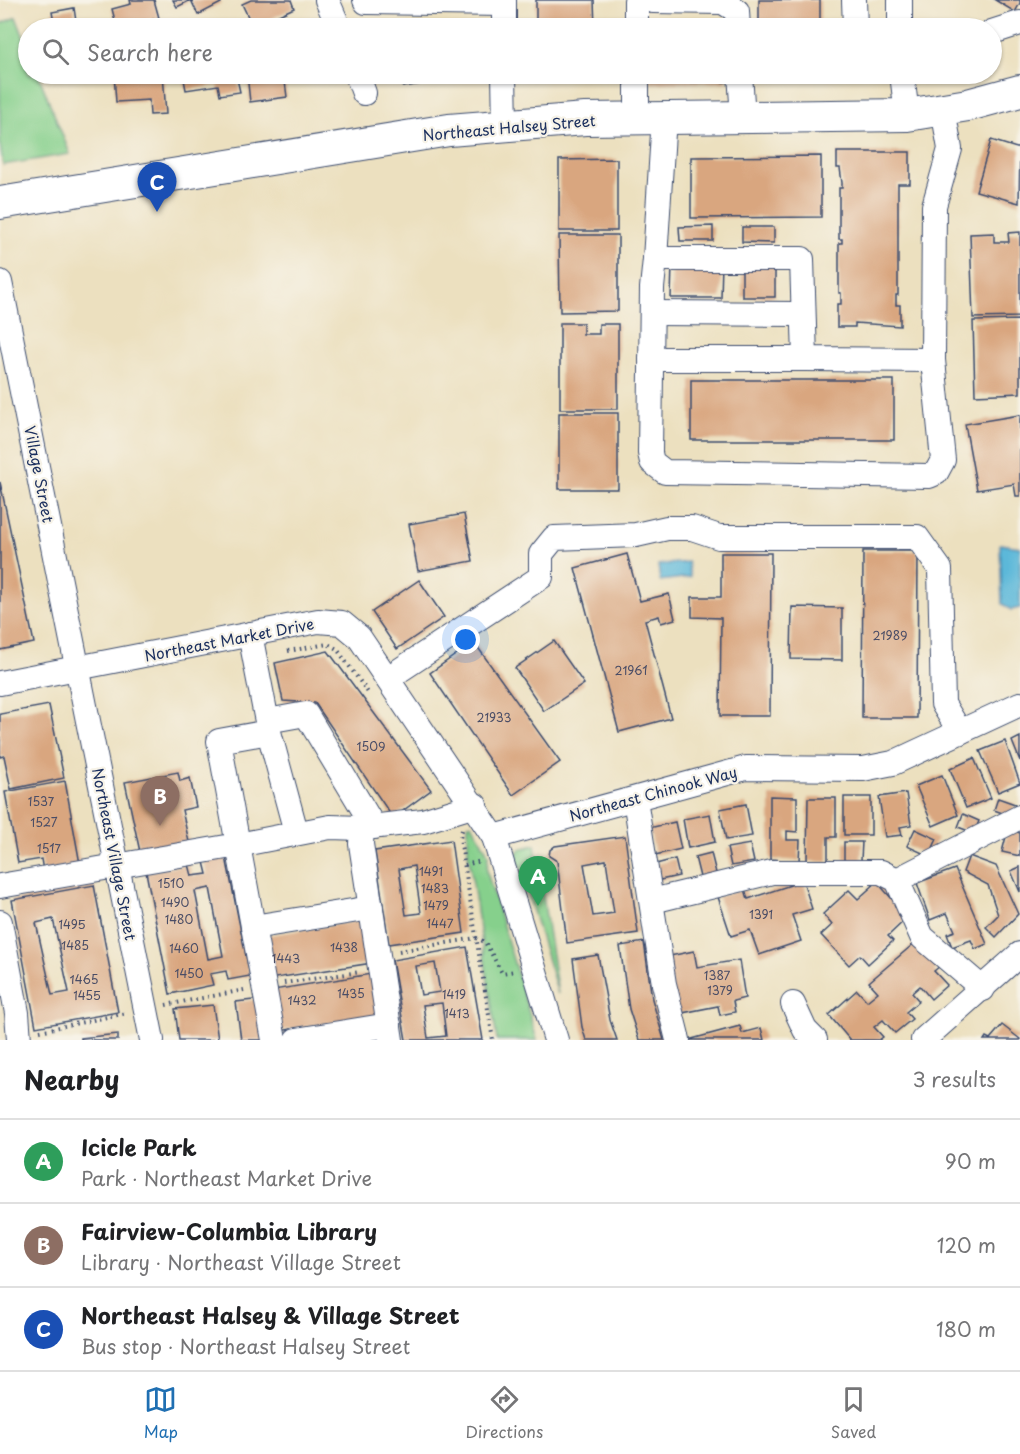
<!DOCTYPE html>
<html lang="en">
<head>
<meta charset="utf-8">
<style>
	:root { --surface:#fff; --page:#f6f6f6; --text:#202124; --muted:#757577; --line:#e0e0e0; --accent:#1f6fb2 }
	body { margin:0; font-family:"Playpen Sans",sans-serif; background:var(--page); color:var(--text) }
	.you { position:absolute; left:466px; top:640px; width:21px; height:21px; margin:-15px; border:4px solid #fff; border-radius:50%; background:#1a73e8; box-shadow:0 0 0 9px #1a73e833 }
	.badge { display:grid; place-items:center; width:39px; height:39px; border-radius:50%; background:var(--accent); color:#fff; font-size:20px; font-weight:700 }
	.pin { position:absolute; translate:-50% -50px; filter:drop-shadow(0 2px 3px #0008) }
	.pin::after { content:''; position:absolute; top:32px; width:21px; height:18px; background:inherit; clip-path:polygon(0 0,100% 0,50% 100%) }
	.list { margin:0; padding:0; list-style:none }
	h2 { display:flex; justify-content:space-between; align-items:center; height:78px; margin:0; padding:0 24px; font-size:26px }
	h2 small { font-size:20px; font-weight:400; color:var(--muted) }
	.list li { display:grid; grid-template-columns:39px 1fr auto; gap:18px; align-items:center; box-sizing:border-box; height:84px; padding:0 24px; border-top:2px solid var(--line) }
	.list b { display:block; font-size:22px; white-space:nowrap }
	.list p { margin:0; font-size:20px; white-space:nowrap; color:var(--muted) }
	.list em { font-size:20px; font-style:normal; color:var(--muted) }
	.icon { flex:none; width:33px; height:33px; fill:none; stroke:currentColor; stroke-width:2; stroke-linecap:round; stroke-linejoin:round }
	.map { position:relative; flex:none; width:1020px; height:1040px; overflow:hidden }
	.search { position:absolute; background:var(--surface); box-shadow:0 2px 4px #0004; left:18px; right:18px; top:18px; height:66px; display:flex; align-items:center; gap:15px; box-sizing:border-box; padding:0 21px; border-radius:33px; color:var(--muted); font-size:22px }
	.sheet { height:330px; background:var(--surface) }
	nav { display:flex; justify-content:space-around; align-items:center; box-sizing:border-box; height:84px; border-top:2px solid var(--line); background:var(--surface); font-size:16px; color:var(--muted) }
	nav a { display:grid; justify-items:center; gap:3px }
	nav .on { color:var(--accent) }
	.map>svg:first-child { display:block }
</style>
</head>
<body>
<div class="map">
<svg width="1020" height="1040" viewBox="0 0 1020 1040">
	<rect width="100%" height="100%" fill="#f7f3e8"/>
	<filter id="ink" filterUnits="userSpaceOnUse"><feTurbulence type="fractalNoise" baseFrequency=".0167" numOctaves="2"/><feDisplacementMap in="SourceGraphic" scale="12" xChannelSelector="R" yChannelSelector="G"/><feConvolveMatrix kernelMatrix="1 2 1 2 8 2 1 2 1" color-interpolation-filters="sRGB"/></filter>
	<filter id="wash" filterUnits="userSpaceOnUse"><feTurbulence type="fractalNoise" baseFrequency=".008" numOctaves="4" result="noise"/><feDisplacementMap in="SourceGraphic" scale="24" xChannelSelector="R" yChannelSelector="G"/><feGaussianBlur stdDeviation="1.35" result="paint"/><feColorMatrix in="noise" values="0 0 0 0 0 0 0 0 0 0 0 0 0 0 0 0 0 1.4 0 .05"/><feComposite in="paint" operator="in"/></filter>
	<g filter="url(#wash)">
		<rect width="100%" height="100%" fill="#ece0bf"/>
		<g fill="#86d08c" stroke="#508075" stroke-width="1.5">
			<path d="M16,17L28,48V74H38L70,154L3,165L0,145V24Z"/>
			<path d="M472,823L488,854L487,872L537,1040H497L468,852V824Z"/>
			<path d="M535,845L558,994L516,854L520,849Z"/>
		</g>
		<g fill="#5bb8d9" stroke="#3b749c" stroke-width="1.5">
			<path d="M1000,544L1020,547V608L1011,610L1002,603Z"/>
			<path d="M688,562L690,577L660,581L658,565Z"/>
		</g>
		<g id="blocks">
			<g fill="#d9a67f" fill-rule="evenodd">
				<path d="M130,0H154L159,18L117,28L112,9L131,4Z"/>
				<path d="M173,0H219L221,3L198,15L191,0L177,7Z"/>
				<path d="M251,0H291L294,8L253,27L242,4Z"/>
				<path d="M536,0H594L595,28H536Z"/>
				<rect x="759" y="0" width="61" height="28"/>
				<path d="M995,0H1020V3L1015,12Z"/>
				<path d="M74,8L77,28H55L52,12Z"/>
				<path d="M114,74H163L166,114L150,115L149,100L116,102Z"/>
				<path d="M183,74H236L240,92L220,95L218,85L186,90Z"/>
				<path d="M247,74H284L287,97L250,102Z"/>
				<path d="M402,74H433L434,82L403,87Z"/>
				<rect x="537" y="74" width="37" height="2"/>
				<path d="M650,74H725L726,82L650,83Z"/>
				<path d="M991,140L1020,149L1019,203L976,191Z"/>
				<path d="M837,152H910V184H898V295H896V305H900V326L855,323V327H837V304H841V293H839V243H842V239H839V188H842V183L840,168H837Z"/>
				<path d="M821,156V217L691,218V157Z"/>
				<path d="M617,159V231H559V160Z"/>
				<path d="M713,226V241H680L679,227Z"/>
				<path d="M742,227H774V243L742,242Z"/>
				<path d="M1020,232V317L973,318L970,234L994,233V242H1009L1008,233Z"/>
				<path d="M559,235H618V311L560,312Z"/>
				<path d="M672,264H722L721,298H671Z"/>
				<rect x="742" y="265" width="33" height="32"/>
				<path d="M1020,320V393L975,395L973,321Z"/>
				<path d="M560,323H583V334H599V324H618V409H560Z"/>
				<rect x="691" y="380" width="203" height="60"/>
				<rect x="559" y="413" width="59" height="76"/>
				<path d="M1020,415V496H1016L1014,484L977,490L965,424Z"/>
				<path d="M0,482L34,643L0,650Z"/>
				<path d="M464,514L473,561L418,571L409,524Z"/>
				<path d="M863,551H918L917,718H862Z"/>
				<path d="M721,553H771L770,716H720L721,618L692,617V597H721Z"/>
				<path d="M627,554L640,601L669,594L675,619L661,623L659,616L645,620L671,718L619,732L575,568Z"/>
				<path d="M419,580L444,617L397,649L372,612Z"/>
				<path d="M792,607L842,608V660L791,659Z"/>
				<path d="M554,641L584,684L544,711L515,668Z"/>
				<path d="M474,642L560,762L513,795L430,673Z"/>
				<path d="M328,651L431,790L393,818L315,703L283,701L275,663Z"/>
				<path d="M49,705L64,778L11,789L4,756L0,757V714Z"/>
				<path d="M1020,737V761L1012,741Z"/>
				<path d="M1005,741L1020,783L998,792L980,751Z"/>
				<path d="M974,758L991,798L966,808L950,769Z"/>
				<path d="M178,772L180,781L190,778L196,807L182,810L189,842L140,852L125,782Z"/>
				<path d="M942,775L958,815L933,826L916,786Z"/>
				<path d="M65,781L80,864L43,871L41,859L18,863L5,792Z"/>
				<path d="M906,793L911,825L900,827L902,835L885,837L879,797Z"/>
				<path d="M770,796L797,797V832L787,831V840H800L799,861L770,859Z"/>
				<rect x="844" y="797" width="27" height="38"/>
				<path d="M808,798H836V837H828V862L807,861Z"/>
				<path d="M998,798L1015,804L1011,816L994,810Z"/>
				<path d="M746,804L752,836L726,840L720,809Z"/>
				<path d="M710,814L715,842L688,848L683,819Z"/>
				<path d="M963,814L979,821L974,833L958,827Z"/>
				<path d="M675,822L681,849L655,855L649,828Z"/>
				<path d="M915,829L937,839L929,856L907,846Z"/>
				<path d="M1008,829L1020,833V856L1002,852Z"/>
				<path d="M625,836L638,933L567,943L557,861L549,856L550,850L555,846ZM606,860L614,913L593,916L584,864Z"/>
				<path d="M451,840L464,933L389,944L375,851ZM414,866L421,913L406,915L399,869Z"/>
				<path d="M844,842H862L861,860H844Z"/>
				<path d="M750,844L754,862L731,866L727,848Z"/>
				<path d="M711,853L716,873L700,877L695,857Z"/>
				<path d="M969,856L996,866L1018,914L996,937L986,927L998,915L988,885L963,872Z"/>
				<path d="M226,857L250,976L228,980L226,971L210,974L213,985L170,994L146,872L189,864L192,876L207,874L204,862ZM210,888L223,956L208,959L195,891Z"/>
				<path d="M675,859L679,876L660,880L656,864Z"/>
				<path d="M1020,867V892L1011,871Z"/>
				<path d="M955,869L987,944L975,949L971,940L952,947L947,934L955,931L947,913L930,920L917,883Z"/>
				<path d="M803,881L812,909L792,915L801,941L759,955L750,930L731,936L718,897L745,889L748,899Z"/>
				<path d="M877,882L908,917L888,936L893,941L868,964L860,955L849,965L821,935L832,925L823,914L849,890L858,899Z"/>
				<path d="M94,885L118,1012L36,1027L12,900ZM53,919L69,992L52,995L36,923Z"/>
				<path d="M366,920L372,963L269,979L263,936Z"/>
				<path d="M918,940L940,966L934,971L947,985L931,999L920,986L912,993L919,1001L906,1012L912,1019L895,1033L883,1020L874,1027L883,1037L879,1040H850L829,1015L857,990L867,1001L878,992L869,982Z"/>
				<path d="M644,942L652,999L664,1040H639L629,1009L620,946Z"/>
				<path d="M467,947L483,1040H406L392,960ZM435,963L440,992L421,995L416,966ZM442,1003L446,1036L428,1038L423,1005Z"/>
				<path d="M694,951L697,967L739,960L745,998L733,1001L735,1012L720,1015L718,1006L677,1014L665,957Z"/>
				<path d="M598,955L610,1020L617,1040H586L582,1027L573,959Z"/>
				<path d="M377,973L384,1015L279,1031L273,990Z"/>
				<path d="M262,999L267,1040H241L236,1002Z"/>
				<path d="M213,1005L218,1040H179L175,1009Z"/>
				<path d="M1002,1025L1020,1039V1040H984L986,1037L990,1039Z"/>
				<path d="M740,1026L742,1033L761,1028L764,1040H688Z"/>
				<path d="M118,1034V1040H81V1038Z"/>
			</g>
		</g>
	</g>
	<g filter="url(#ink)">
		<use href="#blocks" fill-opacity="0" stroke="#3a4a6d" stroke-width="1.5"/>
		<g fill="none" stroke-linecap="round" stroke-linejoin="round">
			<defs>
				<g id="minor">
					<path d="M327,0L339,28"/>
					<path d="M365,0L366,2L504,4"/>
					<path d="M504,0V28"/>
					<path d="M636,0V28"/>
					<path d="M854,0L855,28"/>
					<path d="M653,1L723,2L737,11L738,28"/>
					<path d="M900,28V0"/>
					<path d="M992,32L1020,23"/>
					<path d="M357,74L364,93"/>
					<path d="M504,74L505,125"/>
					<path d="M637,74V118"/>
					<path d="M740,74L743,117"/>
					<path d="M902,74L907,115"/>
					<path d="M664,117L655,259H802L805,359L933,360L934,206L950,149L943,109"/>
					<path d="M655,259L652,288L650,453L652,462L665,472L929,476L936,473L943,460L933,360"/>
					<path d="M0,282L152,1040"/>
					<path d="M652,313L803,314"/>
					<path d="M651,359H805"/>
					<path d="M250,634L269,732L219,741L238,845L330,827L362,828"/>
					<path d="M388,678L541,577V554L554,538L636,535L667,528H692L719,537H917L940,569L943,704L960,732"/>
					<path d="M0,683L318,621L342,623L359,637L494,837L556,1040"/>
					<path d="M267,721L306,714L374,827"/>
					<path d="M269,732L296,832"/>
					<path d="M635,799L664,984L678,1040"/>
					<path d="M494,837L746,768L863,769L893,763L1020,704"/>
					<path d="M897,880L1020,817"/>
					<path d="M0,886L238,845L274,1040"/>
					<path d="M652,901L772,872H881L897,880L922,937L983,989"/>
					<path d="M0,922L17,1013L19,1040"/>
					<path d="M253,927L371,908"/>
					<path d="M793,1004L805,1030L815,1040"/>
					<path d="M296,1040L389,1025"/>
					<path d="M391,1040L361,844L362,828L423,821L475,805"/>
					<path d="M923,1040L1020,954"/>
				</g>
				<path id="major" d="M0,203L449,130L585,119L907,115L968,105L1020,91"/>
			</defs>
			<use href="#minor" stroke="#3a4a6d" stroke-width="26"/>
			<use href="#major" stroke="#3a4a6d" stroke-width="34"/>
			<g stroke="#3a4a6d" stroke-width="4" stroke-dasharray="1.5 4.5" stroke-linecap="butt">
				<path d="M288,651L328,644L337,649L369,694"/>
				<path d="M462,830L460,838L493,1040"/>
				<path d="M465,865L481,861"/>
				<path d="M399,951L476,938L485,942L502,973L515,971"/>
				<path d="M284,983L360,972"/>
				<path d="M166,1005L244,990"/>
				<path d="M40,1031L127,1013"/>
			</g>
			<use href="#minor" stroke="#fff" stroke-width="24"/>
			<use href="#major" stroke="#fff" stroke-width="32"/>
		</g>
	</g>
	<g text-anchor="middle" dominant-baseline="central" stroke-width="4.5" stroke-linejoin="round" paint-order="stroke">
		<g font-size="12" fill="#4a4d66">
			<text x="890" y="635">21989</text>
			<text x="631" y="670">21961</text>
			<text x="494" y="717">21933</text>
			<text x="371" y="746">1509</text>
			<text x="41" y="801">1537</text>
			<text x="44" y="822">1527</text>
			<text x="49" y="848">1517</text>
			<text x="431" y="871">1491</text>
			<text x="171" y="883">1510</text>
			<text x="435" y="888">1483</text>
			<text x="175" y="902">1490</text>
			<text x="436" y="905">1479</text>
			<text x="761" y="914">1391</text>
			<text x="179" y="919">1480</text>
			<text x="440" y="923">1447</text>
			<text x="72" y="924">1495</text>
			<text x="75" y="945">1485</text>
			<text x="344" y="947">1438</text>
			<text x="184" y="948">1460</text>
			<text x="286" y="958">1443</text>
			<text x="189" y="973">1450</text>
			<text x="717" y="975">1387</text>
			<text x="84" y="979">1465</text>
			<text x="720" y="990">1379</text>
			<text x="351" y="993">1435</text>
			<text x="454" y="994">1419</text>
			<text x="87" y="995">1455</text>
			<text x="302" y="1000">1432</text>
			<text x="457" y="1013">1413</text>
		</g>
		<g font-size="15" fill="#1b2f5e" stroke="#f7f3e8">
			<text transform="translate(509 127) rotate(-5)">Northeast Halsey Street</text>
			<text transform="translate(40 474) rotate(79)">Village Street</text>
			<text transform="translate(229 639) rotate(-11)">Northeast Market Drive</text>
			<text transform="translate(653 793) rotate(-15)">Northeast Chinook Way</text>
			<text transform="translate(115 854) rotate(79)">Northeast Village Street</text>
		</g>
	</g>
</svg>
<div class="you"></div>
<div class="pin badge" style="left:538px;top:906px;background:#2e9e5b">A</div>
<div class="pin badge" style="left:160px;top:826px;background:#8d6e63">B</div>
<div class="pin badge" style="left:157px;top:212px;background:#1a4fb4">C</div>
<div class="search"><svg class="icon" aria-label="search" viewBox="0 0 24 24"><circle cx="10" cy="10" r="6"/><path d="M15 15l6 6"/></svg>Search here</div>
</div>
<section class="sheet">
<h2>Nearby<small>3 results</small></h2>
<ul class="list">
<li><span class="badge" style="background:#2e9e5b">A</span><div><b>Icicle Park</b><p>Park · Northeast Market Drive</p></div><em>90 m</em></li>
<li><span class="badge" style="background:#8d6e63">B</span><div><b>Fairview-Columbia Library</b><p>Library · Northeast Village Street</p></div><em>120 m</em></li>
<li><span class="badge" style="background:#1a4fb4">C</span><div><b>Northeast Halsey &amp; Village Street</b><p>Bus stop · Northeast Halsey Street</p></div><em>180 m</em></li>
</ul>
</section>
<nav>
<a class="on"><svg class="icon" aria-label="map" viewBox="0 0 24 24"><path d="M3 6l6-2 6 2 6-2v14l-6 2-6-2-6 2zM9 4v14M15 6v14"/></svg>Map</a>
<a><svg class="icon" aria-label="directions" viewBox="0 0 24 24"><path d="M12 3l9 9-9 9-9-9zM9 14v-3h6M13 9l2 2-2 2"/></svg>Directions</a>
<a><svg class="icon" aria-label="saved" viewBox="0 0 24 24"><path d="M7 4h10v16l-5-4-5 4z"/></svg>Saved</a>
</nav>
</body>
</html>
